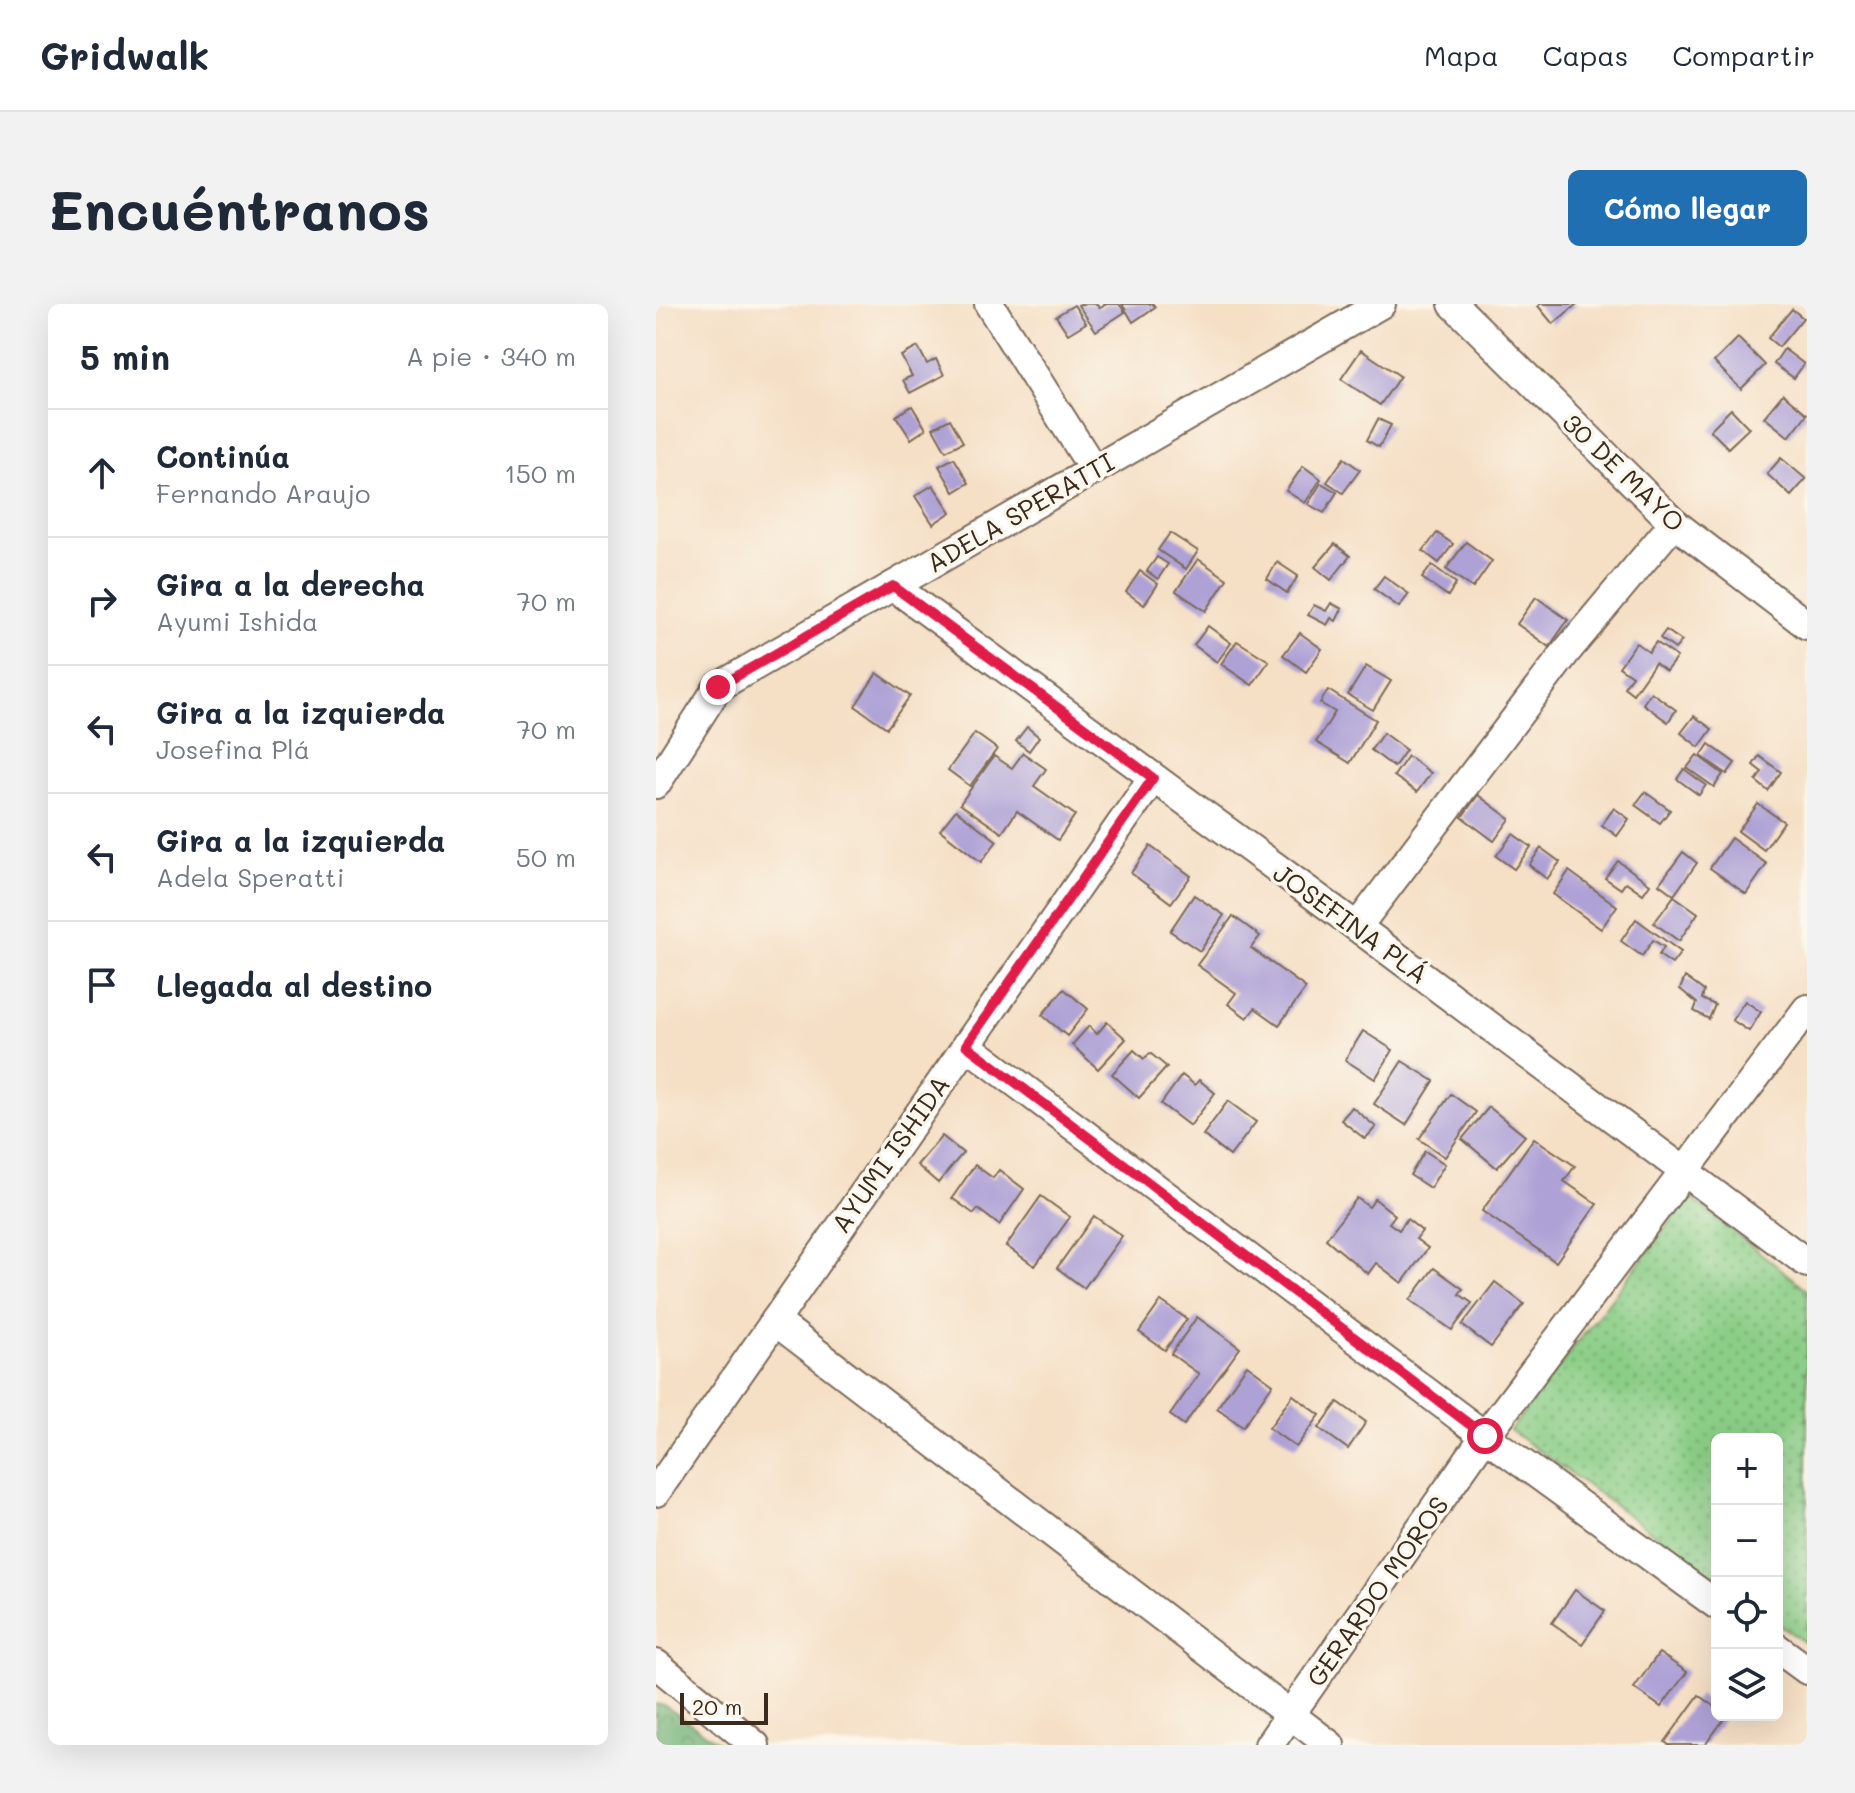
<!DOCTYPE html>
<html lang="es">
<head>
<meta charset="utf-8">
<style>
	:root { --surface:#fff; --page:#f2f2f3; --text:#1f2937; --muted:#747a83; --line:#e0e1e3; --accent:#1f6fb2 }
	body { margin:0; font-family:Mali,sans-serif; background:var(--page); color:var(--text) }
	.controls { position:absolute; right:24px; bottom:24px; display:grid; overflow:hidden; border-radius:12px; box-shadow:0 8px 32px #0002 }
	.controls button { width:72px; height:72px; display:grid; place-items:center; padding:0; border:0; border-bottom:2px solid var(--line); background:var(--surface); color:var(--text); font:40px sans-serif }
	.scale { position:absolute; left:24px; bottom:20px; width:88px; box-sizing:border-box; padding-left:8px; border:4px solid #3b2a1e; border-top:0; font-size:22px; line-height:28px; white-space:nowrap; color:#3b2a1e; -webkit-text-stroke:6px #fbf7ec; paint-order:stroke }
	.stop { position:absolute; width:24px; height:24px; margin:-18px; border:6px solid #e11d48; border-radius:50%; background:#fff }
	.stop.end { background:#e11d48; border-color:#fff; box-shadow:0 2px 8px #0008 }
	.list { margin:0; padding:0; list-style:none }
	h2 { display:flex; justify-content:space-between; align-items:center; height:104px; margin:0; padding:0 32px; font-size:34px }
	h2 small { font-size:26px; font-weight:400; color:var(--muted) }
	.list li { display:grid; grid-template-columns:52px 1fr auto; gap:24px; align-items:center; box-sizing:border-box; height:128px; padding:0 32px; border-top:2px solid var(--line) }
	.list b { display:block; font-size:30px; white-space:nowrap }
	.list p { margin:0; font-size:26px; white-space:nowrap; color:var(--muted) }
	.list em { font-size:26px; font-style:normal; color:var(--muted) }
	.icon { flex:none; width:44px; height:44px; fill:none; stroke:currentColor; stroke-width:2; stroke-linecap:round; stroke-linejoin:round }
	.map { position:relative; flex:none; width:1151px; height:1441px; overflow:hidden; border-radius:12px }
	header { display:flex; align-items:center; gap:48px; box-sizing:border-box; height:112px; padding:0 40px; background:var(--surface); border-bottom:2px solid var(--line) }
	header strong { font-size:38px }
	nav { display:flex; gap:44px; margin-inline-start:auto; font-size:28px }
	.intro { display:flex; align-items:center; justify-content:space-between; box-sizing:border-box; height:192px; padding:0 48px }
	h1 { margin:0; font-size:56px }
	.button { padding:20px 36px; border-radius:12px; background:var(--accent); color:#fff; font-size:28px; font-weight:700 }
	main { display:flex; gap:48px; padding:0 48px }
	aside { flex:1; background:var(--surface); border-radius:12px; box-shadow:0 8px 32px #0002 }
	.map>svg:first-child { display:block }
</style>
</head>
<body>
<header>
<strong>Gridwalk</strong>
<nav><a>Mapa</a><a>Capas</a><a>Compartir</a></nav>
</header>
<div class="intro"><h1>Encuéntranos</h1><a class="button">Cómo llegar</a></div>
<main>
<aside>
<h2>5 min<small>A pie · 340 m</small></h2>
<ul class="list">
<li><svg class="icon" aria-label="ahead" viewBox="0 0 24 24"><path d="M12 20V5M6 11l6-6 6 6"/></svg><div><b>Continúa</b><p>Fernando Araujo</p></div><em>150 m</em></li>
<li><svg class="icon" aria-label="right" viewBox="0 0 24 24"><path d="M7 20v-9h11M14 6l5 5-5 5"/></svg><div><b>Gira a la derecha</b><p>Ayumi Ishida</p></div><em>70 m</em></li>
<li><svg class="icon" aria-label="left" viewBox="0 0 24 24"><path d="M17 20v-9H6M10 6l-5 5 5 5"/></svg><div><b>Gira a la izquierda</b><p>Josefina Plá</p></div><em>70 m</em></li>
<li><svg class="icon" aria-label="left" viewBox="0 0 24 24"><path d="M17 20v-9H6M10 6l-5 5 5 5"/></svg><div><b>Gira a la izquierda</b><p>Adela Speratti</p></div><em>50 m</em></li>
<li><svg class="icon" aria-label="arrive" viewBox="0 0 24 24"><path d="M6 21V4h12l-3 4 3 4H6"/></svg><div><b>Llegada al destino</b></div></li>
</ul>
</aside>
<div class="map">
<svg width="1151" height="1441" viewBox="0 0 1151 1441">
	<defs>
		<pattern id="grass-dots" width="8" height="8" patternUnits="userSpaceOnUse" patternTransform="scale(2)"><rect width="8" height="8" fill="#8bce87"/><path d="M2 2h.1M6 6h.1" fill="none" stroke="#73a76e" stroke-width="1.8" stroke-linecap="round"/></pattern>
		<pattern id="forest-crowns" width="20" height="18" patternUnits="userSpaceOnUse" patternTransform="scale(2)"><rect width="20" height="18" fill="#70b174"/><path d="M2 6a3 3 0 1 1 6 0M12 15a3 3 0 1 1 6 0" fill="none" stroke="#5d905f"/></pattern>
	</defs>
	<rect width="100%" height="100%" fill="#fbf7ec"/>
	<filter id="ink" filterUnits="userSpaceOnUse"><feTurbulence type="fractalNoise" baseFrequency=".0125" numOctaves="2"/><feDisplacementMap in="SourceGraphic" scale="16" xChannelSelector="R" yChannelSelector="G"/><feConvolveMatrix kernelMatrix="1 2 1 2 8 2 1 2 1" color-interpolation-filters="sRGB"/></filter>
	<filter id="wash" filterUnits="userSpaceOnUse"><feTurbulence type="fractalNoise" baseFrequency=".006" numOctaves="4" result="noise"/><feDisplacementMap in="SourceGraphic" scale="32" xChannelSelector="R" yChannelSelector="G"/><feGaussianBlur stdDeviation="1.8" result="paint"/><feColorMatrix in="noise" values="0 0 0 0 0 0 0 0 0 0 0 0 0 0 0 0 0 1.4 0 .05"/><feComposite in="paint" operator="in"/></filter>
	<g filter="url(#wash)">
		<rect width="100%" height="100%" fill="#f5dfc5"/>
		<path fill="url(#grass-dots)" stroke="#637c52" stroke-width="2" d="M1034,893L1151,986V1340L1121,1319V1135H1061V1275L854,1126Z"/>
		<path fill="url(#forest-crowns)" stroke="#566e49" stroke-width="2" d="M0,1400L9,1402L66,1441H0Z"/>
		<g id="blocks">
			<g fill="#aea1d6">
				<path d="M424,0H441L443,4L449,0H463L469,8L440,27L422,1Z"/>
				<path d="M466,0H497L499,3L477,18Z"/>
				<path d="M884,0H921L897,20L882,2Z"/>
				<path d="M418,1L430,19L412,30L400,12Z"/>
				<path d="M1136,5L1147,14L1123,43L1112,34Z"/>
				<path d="M1082,34L1109,61L1085,85L1058,58Z"/>
				<path d="M262,43L271,60L280,55L288,71L254,89L247,76L256,72L245,52Z"/>
				<path d="M1128,45L1148,60L1138,74L1118,60Z"/>
				<path d="M705,46L744,72L724,101L685,75Z"/>
				<path d="M1127,90L1151,110L1133,133L1108,113Z"/>
				<path d="M256,102L270,125L255,135L240,112Z"/>
				<path d="M1075,105L1093,124L1072,144L1054,126Z"/>
				<path d="M294,115L307,138L290,147L277,124Z"/>
				<path d="M722,115L735,121L723,143L711,136Z"/>
				<path d="M298,154L313,179L298,188L283,162Z"/>
				<path d="M688,154L704,166L687,189L671,178Z"/>
				<path d="M1125,154L1150,175L1135,192L1111,170Z"/>
				<path d="M647,162L665,175L649,199L630,187Z"/>
				<path d="M665,179L681,188L668,209L652,200Z"/>
				<path d="M277,181L295,208L277,220L259,192Z"/>
				<path d="M514,229L542,247L530,265L502,246Z"/>
				<path d="M781,229L797,240L783,259L767,247Z"/>
				<path d="M810,238L836,257L817,284L790,265Z"/>
				<path d="M679,240L694,252L675,276L659,263Z"/>
				<path d="M501,253L512,260L502,275L491,267Z"/>
				<path d="M542,255L571,275L550,307L520,287Z"/>
				<path d="M621,258L642,272L631,289L611,275Z"/>
				<path d="M776,261L800,279L792,292L766,274Z"/>
				<path d="M484,267L502,280L488,301L470,288Z"/>
				<path d="M728,272L753,290L743,303L718,285Z"/>
				<path d="M880,293L912,316L893,343L861,320Z"/>
				<path d="M675,299L686,305L680,317L675,314L671,321L652,311L658,301L670,307Z"/>
				<path d="M552,322L575,339L561,358L538,341Z"/>
				<path d="M1010,326L1026,337L1019,345L1004,334Z"/>
				<path d="M644,329L666,345L650,368L627,351Z"/>
				<path d="M581,337L613,357L596,381L565,360Z"/>
				<path d="M1000,338L1021,353L1010,367L999,359L977,390L968,383L976,372L963,363L980,339L993,348Z"/>
				<path d="M710,362L735,377L717,406L692,391Z"/>
				<path d="M221,369L254,392L231,424L199,402Z"/>
				<path d="M672,386L720,416L694,459L660,438L679,408L664,399Z"/>
				<path d="M995,388L1020,406L1012,418L987,400Z"/>
				<path d="M1038,412L1056,425L1043,443L1025,429Z"/>
				<path d="M371,423L383,433L373,447L360,437Z"/>
				<path d="M319,429L341,445L314,482L292,466Z"/>
				<path d="M727,429L750,446L738,463L715,446Z"/>
				<path d="M1053,440L1079,459L1071,470L1045,452Z"/>
				<path d="M367,449L390,465L378,482L419,511L402,536L361,507L346,529L304,500L338,452L356,464Z"/>
				<path d="M1041,451L1067,470L1058,483L1031,464Z"/>
				<path d="M752,452L775,469L761,488L738,472Z"/>
				<path d="M1103,452L1125,468L1112,487L1100,477L1106,468L1097,461Z"/>
				<path d="M1028,465L1050,481L1043,491L1021,475Z"/>
				<path d="M989,488L1014,506L1004,519L979,501Z"/>
				<path d="M822,491L854,515L838,537L806,513Z"/>
				<path d="M1102,500L1128,518L1108,546L1082,527Z"/>
				<path d="M958,504L973,515L961,532L946,521Z"/>
				<path d="M300,506L341,537L325,558L284,526Z"/>
				<path d="M857,530L875,543L858,565L840,552Z"/>
				<path d="M1075,534L1111,560L1090,590L1054,564Z"/>
				<path d="M494,542L535,572L515,599L475,569Z"/>
				<path d="M885,544L904,558L891,575L873,561Z"/>
				<path d="M1027,548L1041,559L1018,591L1003,580Z"/>
				<path d="M962,557L994,580L987,590L970,578L965,585L949,574Z"/>
				<path d="M913,567L961,602L945,625L897,590Z"/>
				<path d="M538,591L568,611L544,647L514,627Z"/>
				<path d="M1018,592L1042,609L1023,637L998,619Z"/>
				<path d="M577,612L604,632L595,644L650,684L623,721L599,704L591,714L572,700L580,689L541,661Z"/>
				<path d="M980,615L1025,648L1016,660L1003,651L1008,643L997,636L986,652L965,637Z"/>
				<path d="M1029,673L1048,687L1046,695L1059,701L1053,715L1038,707L1041,699L1024,685Z"/>
				<path d="M408,685L432,705L411,732L386,711Z"/>
				<path d="M1089,697L1105,708L1093,727L1076,716Z"/>
				<path d="M451,718L470,735L442,765L416,741L433,722L441,730Z"/>
				<path d="M707,727L737,746L719,775L689,756Z"/>
				<path d="M478,746L488,755L494,749L511,763L483,794L456,770Z"/>
				<path d="M746,757L778,777L750,821L718,800Z"/>
				<path d="M526,771L539,781L543,776L559,789L534,822L505,800Z"/>
				<path d="M795,790L820,808L789,853L763,835Z"/>
				<path d="M572,797L600,818L574,852L547,831Z"/>
				<path d="M696,803L720,823L709,835L685,816Z"/>
				<path d="M833,803L869,832L841,864L806,835Z"/>
				<path d="M286,832L307,849L282,879L261,861Z"/>
				<path d="M878,834L919,862L908,877L941,900L900,958L826,907Z"/>
				<path d="M769,847L789,860L774,884L754,871Z"/>
				<path d="M319,861L337,874L343,866L368,885L343,921L322,905L318,910L296,894Z"/>
				<path d="M385,892L414,913L379,962L350,942Z"/>
				<path d="M701,894L713,903L719,895L739,911L733,919L743,926L751,915L766,927L760,935L772,944L746,979L720,959L712,970L670,935Z"/>
				<path d="M438,912L466,932L428,984L401,964Z"/>
				<path d="M778,964L807,985L803,990L816,999L796,1026L754,996Z"/>
				<path d="M839,978L868,1000L835,1043L806,1021Z"/>
				<path d="M505,997L531,1015L509,1046L483,1028Z"/>
				<path d="M541,1013L584,1044L528,1121L514,1111L543,1070L515,1050Z"/>
				<path d="M591,1061L617,1080L587,1123L561,1104Z"/>
				<path d="M637,1091L664,1111L640,1143L613,1124Z"/>
				<path d="M682,1098L710,1118L692,1145L663,1124Z"/>
				<path d="M919,1286L949,1307L926,1340L896,1319Z"/>
				<path d="M1003,1349L1031,1368L1005,1403L978,1384Z"/>
				<path d="M1043,1391L1061,1404V1411H1071L1049,1441H1013L1009,1438Z"/>
			</g>
		</g>
	</g>
	<g filter="url(#ink)">
		<use href="#blocks" fill-opacity="0" stroke="#7c6958" stroke-width="2"/>
		<g fill="none" stroke-linecap="round" stroke-linejoin="round">
			<defs>
				<g id="minor">
					<path d="M333,0L438,166"/>
					<path d="M797,0L1018,219L1151,321"/>
					<path d="M237,282L701,623L1151,959"/>
					<path d="M0,480L62,383L725,0"/>
					<path d="M701,623L910,348L1018,219"/>
					<path d="M310,741L829,1132L1061,1301"/>
					<path d="M119,1017L674,1441"/>
					<path d="M0,1188L497,474"/>
					<path d="M1121,1344L1151,1366"/>
					<path d="M0,1360L99,1441"/>
					<path d="M613,1441L829,1132L1151,705"/>
				</g>
			</defs>
			<use href="#minor" stroke="#7c6958" stroke-width="32"/>
			<use href="#minor" stroke="#fff" stroke-width="28"/>
		</g>
	</g>
	<g fill="none" stroke-linecap="round" stroke-linejoin="round" filter="url(#ink)">
		<path stroke="#e11d48" stroke-width="10" d="M62,383L237,282L497,474L310,741L829,1132"/>
	</g>
	<g text-anchor="middle" dominant-baseline="central" stroke-width="7" stroke-linejoin="round" paint-order="stroke">
		<g font-size="26" fill="#3b2a1e" stroke="#fbf7ec">
			<text transform="translate(968 168) rotate(44)">30 DE MAYO</text>
			<text transform="translate(364 208) rotate(-30)">ADELA SPERATTI</text>
			<text transform="translate(695 619) rotate(36)">JOSEFINA PLÁ</text>
			<text transform="translate(234 850) rotate(-55)">AYUMI ISHIDA</text>
			<text transform="translate(721 1287) rotate(-55)">GERARDO MOROS</text>
		</g>
	</g>
</svg>
<div class="controls">
<button>+</button>
<button>−</button>
<button><svg class="icon" aria-label="locate" viewBox="0 0 24 24"><circle cx="12" cy="12" r="6"/><path d="M12 2v4M12 18v4M2 12h4M18 12h4"/></svg></button>
<button><svg class="icon" aria-label="layers" viewBox="0 0 24 24"><path d="M12 4l9 5-9 5-9-5zM3 14l9 5 9-5"/></svg></button>
</div>
<div class="scale">20 m</div>
<div class="stop" style="left:829px;top:1132px"></div>
<div class="stop end" style="left:62px;top:383px"></div>
</div>
</main>
</body>
</html>
